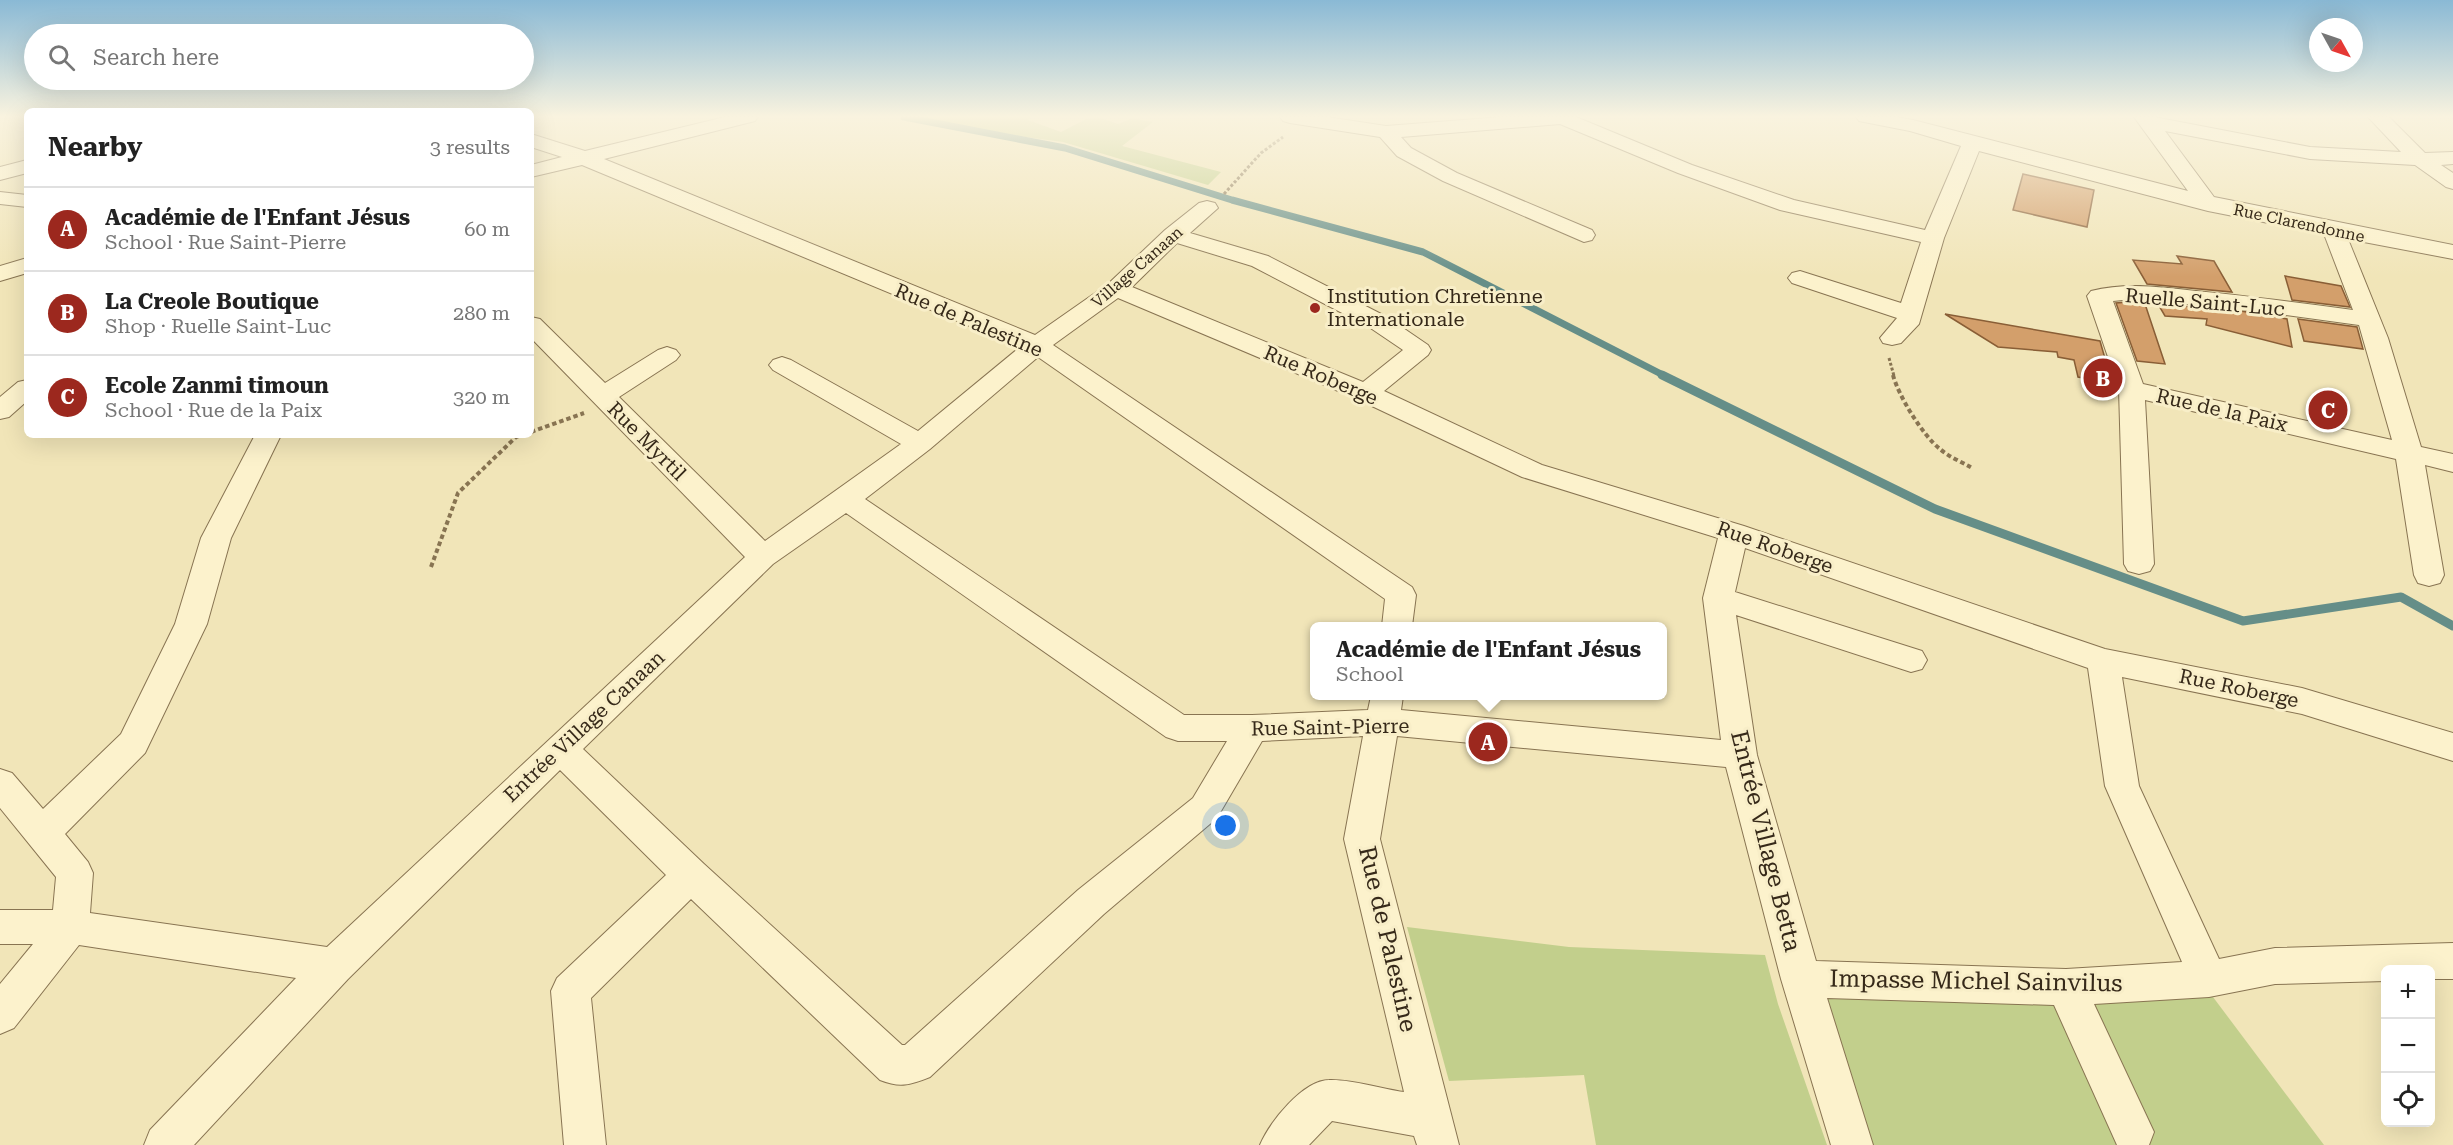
<!DOCTYPE html>
<html lang="en">
<head>
<meta charset="utf-8">
<style>
	:root { --surface:#fff; --page:#f2f2f2; --text:#222; --muted:#767676; --line:#e0e0e0; --accent:#9c281e }
	body { margin:0; font-family:"Roboto Serif",serif; background:var(--page); color:var(--text) }
	.controls { position:absolute; right:18px; bottom:18px; display:grid; overflow:hidden; border-radius:9px; box-shadow:0 6px 24px #0002 }
	.controls button { width:54px; height:54px; display:grid; place-items:center; padding:0; border:0; border-bottom:2px solid var(--line); background:var(--surface); color:var(--text); font:30px sans-serif }
	.compass { position:absolute; left:2309px; top:18px; width:54px; height:54px; border-radius:50%; background:var(--surface); box-shadow:0 6px 24px #0002; rotate:130deg }
	.you { position:absolute; left:1226px; top:826px; width:21px; height:21px; margin:-15px; border:4px solid #fff; border-radius:50%; background:#1a73e8; box-shadow:0 0 0 9px #1a73e833 }
	.badge { display:grid; place-items:center; width:39px; height:39px; border-radius:50%; background:var(--accent); color:#fff; font-size:20px; font-weight:700 }
	.pin { position:absolute; translate:-50% -50%; border:3px solid #fff; box-shadow:0 2px 6px #0006 }
	.popup { position:absolute; left:1310px; top:622px; width:357px; height:78px; box-sizing:border-box; display:grid; place-content:center; border-radius:9px; background:var(--surface); filter:drop-shadow(0 2px 4px #0005); font-size:20px; white-space:nowrap; color:var(--muted) }
	.popup b { font-size:22px; color:var(--text) }
	.popup::after { content:''; position:absolute; left:50%; top:100%; margin-left:-12px; border:12px solid transparent; border-top-color:var(--surface) }
	.list { margin:0; padding:0; list-style:none }
	h2 { display:flex; justify-content:space-between; align-items:center; height:78px; margin:0; padding:0 24px; font-size:26px }
	h2 small { font-size:20px; font-weight:400; color:var(--muted) }
	.list li { display:grid; grid-template-columns:39px 1fr auto; gap:18px; align-items:center; box-sizing:border-box; height:84px; padding:0 24px; border-top:2px solid var(--line) }
	.list b { display:block; font-size:22px; white-space:nowrap }
	.list p { margin:0; font-size:20px; white-space:nowrap; color:var(--muted) }
	.list em { font-size:20px; font-style:normal; color:var(--muted) }
	.icon { flex:none; width:33px; height:33px; fill:none; stroke:currentColor; stroke-width:2; stroke-linecap:round; stroke-linejoin:round }
	.map { position:relative; flex:none; width:2453px; height:1145px; overflow:hidden }
	.search { position:absolute; background:var(--surface); box-shadow:0 6px 24px #0002; left:24px; top:24px; width:510px; height:66px; display:flex; align-items:center; gap:15px; box-sizing:border-box; padding:0 21px; border-radius:33px; color:var(--muted); font-size:22px }
	.panel { position:absolute; background:var(--surface); box-shadow:0 6px 24px #0002; left:24px; top:108px; width:510px; height:330px; border-radius:9px }
	.map>svg:first-child { display:block }
</style>
</head>
<body>
<div class="map">
<svg width="2453" height="1145" viewBox="0 0 2453 1145">
	<rect width="100%" height="100%" fill="#f1e5b8"/>
	<g fill="#c2cf8c">
		<path d="M914,117H1032L1028,120L1061,132L1086,119L1098,117L1118,124L1132,118L1153,122L1122,146L1221,172L1208,185L1063,142L974,130Z"/>
		<path d="M1407,927L1569,947L1765,955L1778,1004L1827,1145H1596L1584,1075L1449,1081Z"/>
		<path d="M1822,978L2210,993L2324,1145H1868L1861,1125Z"/>
	</g>
	<g fill="none" stroke-linecap="round" stroke-linejoin="round">
		<path stroke="#658e88" stroke-width="7" d="M904,117L1065,148L1232,200L1423,252L1665,376"/>
		<path stroke="#658e88" stroke-width="9" d="M1662,375L1935,509L2243,621L2401,597L2453,626"/>
	</g>
	<g fill="#d39f6b" stroke="#895e36" stroke-width="1.5">
		<path d="M2023,174L2094,190L2087,227L2013,210Z"/>
		<path d="M2177,256L2214,261L2232,292L2147,284L2133,260L2182,264Z"/>
		<path d="M2285,276L2341,286L2350,307L2292,300Z"/>
		<path d="M2128,302L2145,304L2165,364L2137,361L2116,303Z"/>
		<path d="M2158,304L2241,311L2287,319L2292,347L2206,325L2207,319L2165,316Z"/>
		<path d="M1945,314L2100,341L2112,383L2078,377L2074,360L2058,357L2057,352L1998,347Z"/>
		<path d="M2298,319L2357,327L2363,349L2304,341Z"/>
	</g>
	<g fill="none" stroke-linecap="round" stroke-linejoin="round">
		<defs>
			<g id="minor">
				<path d="M725,117H758L755,121L604,159L1035,335L1108,284L1165,230L1199,203L1207,201L1215,203L1218,208L1190,233L1268,256L1387,317L1428,345L1431,350L1428,355L1384,391L1542,465L1744,526L2105,649L2302,688L2453,733V761L2302,714L2122,677L2139,786L2219,959L2275,948L2453,943V979H2430V970H2386V981L2275,984L2209,997L2094,1004L2154,1132L2149,1145H2117L2054,1005L1827,998L1873,1145H1831L1781,979L1726,767L1397,736L1380,839L1459,1145H1417L1414,1136L1332,1121L1309,1145H1260C1269,1123 1303,1080 1329,1080C1350,1079 1383,1089 1404,1092L1344,839L1363,736L1262,741L1217,818L1104,914L930,1077C910,1085 900,1088 880,1080L691,899L591,998L606,1145H564L551,991L557,978L666,875L560,770L348,979L194,1145H144L150,1130L296,978L79,945L14,1028L0,1034V984L33,944H0V910H53L56,877L0,808V769L12,773L43,809L121,734L175,624L201,538L255,435H281L231,538L207,624L145,753L65,834L88,862L93,873L90,913L327,947L745,557L531,338V317L540,319L605,383L658,350L667,347L676,350L680,355L676,360L619,397L765,541L901,444L773,370L769,365L773,360L782,357L791,360L918,431L1020,347L582,165L531,177V165L562,157L531,147V134L585,151ZM1177,243L1252,266L1369,327L1403,350L1363,382L1132,287ZM1118,298L1357,399L1522,477L1718,538L1703,598L1721,740L1401,710L1403,696H1371L1368,710L1252,715H1184L865,499L930,449L1038,357L1385,599L1382,626H1412L1416,595L1412,587L1053,345ZM846,513L1166,737L1178,741H1227L1193,798L1078,890L905,1045H902L704,864L583,749L773,564ZM1745,548L2088,668L2105,786L2182,962L2066,969L1816,961L1757,755L1736,615L1911,672L1922,669L1927,660L1922,651L1735,592Z"/>
				<path d="M1280,117H1327L1386,126L1502,117H1576L1692,165L1794,200L1925,230L1961,146L1910,131L1859,121L1856,117H1896L1913,120L2188,191L2134,117H2154L2310,147L2401,152L2368,117H2389L2425,153L2453,152V164L2441,165L2453,173V189L2446,187L2415,165L2310,159L2165,131L2214,197L2453,245V259L2348,239L2388,338L2421,447L2453,454V472L2425,465L2444,575L2440,583L2429,586L2418,583L2414,575L2396,459L2145,400L2154,564L2150,571L2139,574L2128,571L2124,564L2119,389L2087,296L2091,291C2126,282 2161,287 2196,291C2249,296 2301,303 2353,310L2324,234L2208,211L1979,151L1944,238L1919,324L1901,343L1892,345L1883,343L1880,338L1897,318L1792,283L1788,278L1792,273L1800,271L1901,303L1921,242L1780,210L1678,173L1560,124L1401,137L1411,148L1457,173L1592,230L1595,235L1592,240L1584,242L1443,181L1397,156L1380,137L1290,123L1283,121ZM2133,299L2241,309L2359,325L2392,440L2143,384L2113,301Z"/>
				<path d="M27,160V173L0,180V167Z"/>
				<path d="M0,192L27,195V207L0,204Z"/>
				<path d="M27,258V273L0,281V266Z"/>
				<path d="M27,380V401L9,417L0,419V397L18,382Z"/>
			</g>
		</defs>
		<use href="#minor" stroke="#887452" stroke-width="2"/>
		<g stroke="#887452" stroke-width="3" stroke-dasharray="3 2" stroke-linecap="butt">
			<path d="M1224,194L1261,153L1283,137"/>
			<path d="M1889,358L1894,376"/>
		</g>
		<g stroke="#887452" stroke-width="4" stroke-dasharray="4.5 3" stroke-linecap="butt">
			<path d="M1893,375C1898,395 1923,436 1940,449C1949,457 1962,462 1972,468"/>
			<path d="M531,432L584,413"/>
			<path d="M431,567L458,493L516,437L522,435"/>
		</g>
		<use href="#minor" fill="#fcf2cc" fill-rule="evenodd"/>
	</g>
	<linearGradient id="sky" x2="0" y2="1"><stop stop-color="#8ab9d5"/><stop offset="0.42" stop-color="#f9f3df"/><stop offset="1" stop-color="#f9f3df" stop-opacity="0"/></linearGradient>
	<rect width="2453" height="277" fill="url(#sky)"/>
	<circle fill="#9c281e" stroke="#f8eec8" stroke-width="2" cx="1315" cy="308" r="6"/>
	<g text-anchor="middle" dominant-baseline="central" stroke-width="6" stroke-linejoin="round" paint-order="stroke">
		<g font-size="16" fill="#362919" stroke="#f8eec8">
			<text transform="translate(2299 223) rotate(12)">Rue Clarendonne</text>
			<text transform="translate(1137 267) rotate(-41)">Village Canaan</text>
		</g>
		<g font-size="20" fill="#362919" stroke="#f8eec8" text-anchor="start">
			<text x="1327" y="296">Institution Chretienne<tspan x="1327" dy="23">Internationale</tspan></text>
		</g>
		<g font-size="20" fill="#362919" stroke="#f8eec8">
			<text transform="translate(2205 302) rotate(5)">Ruelle Saint-Luc</text>
			<text transform="translate(969 320) rotate(23)">Rue de Palestine</text>
			<text transform="translate(1321 375) rotate(23)">Rue Roberge</text>
			<text transform="translate(2222 410) rotate(13)">Rue de la Paix</text>
			<text transform="translate(647 441) rotate(45)">Rue Myrtil</text>
			<text transform="translate(1775 547) rotate(19)">Rue Roberge</text>
			<text transform="translate(2239 688) rotate(12)">Rue Roberge</text>
			<text transform="translate(584 726) rotate(-43)">Entrée Village Canaan</text>
			<text transform="translate(1330 727) rotate(-1)">Rue Saint-Pierre</text>
		</g>
		<g font-size="24" fill="#362919" stroke="#f8eec8">
			<text transform="translate(1766 841) rotate(76)">Entrée Village Betta</text>
			<text transform="translate(1388 939) rotate(77)">Rue de Palestine</text>
			<text transform="translate(1976 981) rotate(1)">Impasse Michel Sainvilus</text>
		</g>
	</g>
</svg>
<div class="controls">
<button>+</button>
<button>−</button>
<button><svg class="icon" aria-label="locate" viewBox="0 0 24 24"><circle cx="12" cy="12" r="6"/><path d="M12 2v4M12 18v4M2 12h4M18 12h4"/></svg></button>
</div>
<svg class="compass" viewBox="-18 -18 36 36"><path d="M0-13l5 13h-10z" fill="#e53935"/><path d="M0 13l5-13h-10z" fill="#767676"/></svg>
<div class="you"></div>
<div class="pin badge" style="left:1488px;top:742px">A</div>
<div class="popup"><b>Académie de l'Enfant Jésus</b>School</div>
<div class="pin badge" style="left:2103px;top:378px">B</div>
<div class="pin badge" style="left:2328px;top:410px">C</div>
<div class="search"><svg class="icon" aria-label="search" viewBox="0 0 24 24"><circle cx="10" cy="10" r="6"/><path d="M15 15l6 6"/></svg>Search here</div>
<section class="panel">
<h2>Nearby<small>3 results</small></h2>
<ul class="list">
<li><span class="badge">A</span><div><b>Académie de l'Enfant Jésus</b><p>School · Rue Saint-Pierre</p></div><em>60 m</em></li>
<li><span class="badge">B</span><div><b>La Creole Boutique</b><p>Shop · Ruelle Saint-Luc</p></div><em>280 m</em></li>
<li><span class="badge">C</span><div><b>Ecole Zanmi timoun</b><p>School · Rue de la Paix</p></div><em>320 m</em></li>
</ul>
</section>
</div>
</body>
</html>
